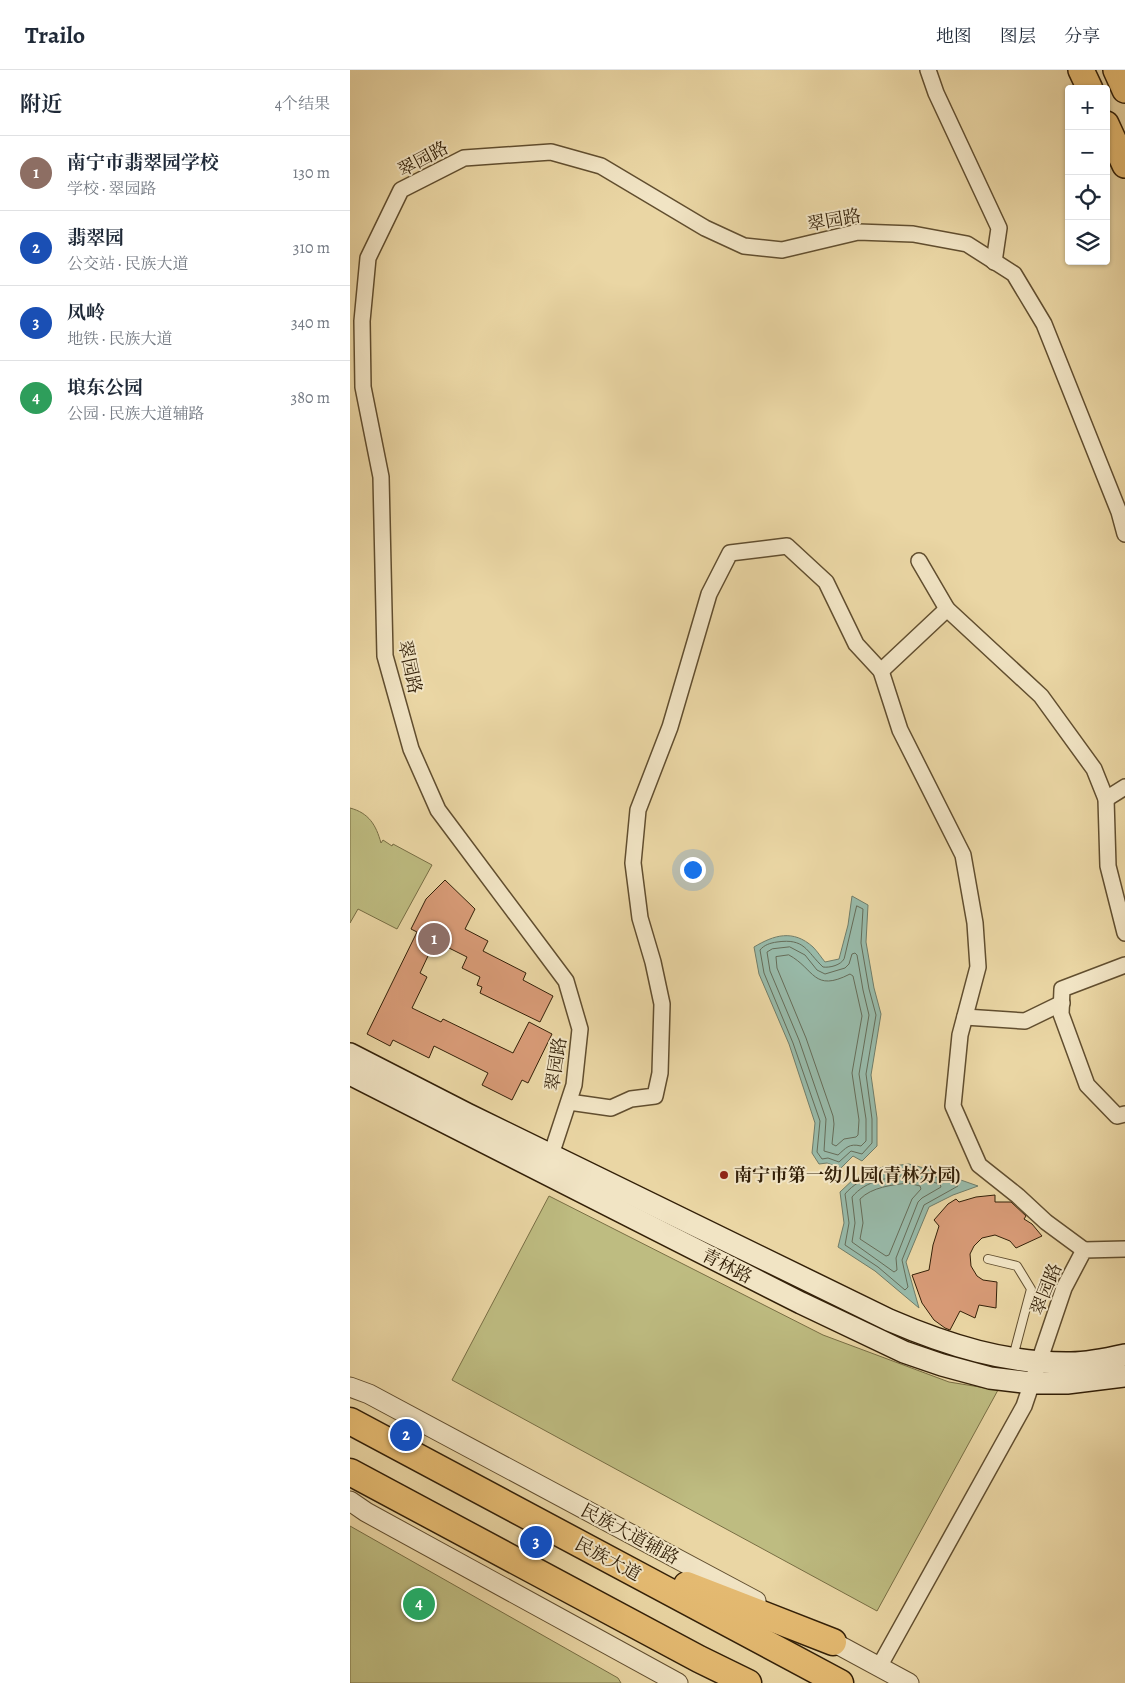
<!DOCTYPE html>
<html lang="zh">
<head>
<meta charset="utf-8">
<style>
	:root { --surface:#fff; --page:#f6f6f7; --text:#1f2937; --muted:#747a83; --line:#e0e1e3; --accent:#8f2418 }
	body { margin:0; font-family:Alegreya,"Noto Serif SC",serif; background:var(--page); color:var(--text) }
	.controls { position:absolute; right:15px; top:15px; display:grid; overflow:hidden; border-radius:5px; box-shadow:0 1px 4px #0004 }
	.controls button { width:45px; height:45px; display:grid; place-items:center; padding:0; border:0; border-bottom:1px solid var(--line); background:var(--surface); color:var(--text); font:25px sans-serif }
	.you { position:absolute; left:342px; top:799px; width:18px; height:18px; margin:-12px; border:4px solid #fff; border-radius:50%; background:#1a73e8; box-shadow:0 0 0 8px #1a73e833 }
	.badge { display:grid; place-items:center; width:32px; height:32px; border-radius:50%; background:var(--accent); color:#fff; font-size:16px; font-weight:700 }
	.pin { position:absolute; translate:-50% -50%; border:2px solid #fff; box-shadow:0 1px 5px #0006 }
	.list { margin:0; padding:0; list-style:none }
	h2 { display:flex; justify-content:space-between; align-items:center; height:65px; margin:0; padding:0 20px; font-size:21px }
	h2 small { font-size:16px; font-weight:400; color:var(--muted) }
	.list li { display:grid; grid-template-columns:32px 1fr auto; gap:15px; align-items:center; box-sizing:border-box; height:75px; padding:0 20px; border-top:1px solid var(--line) }
	.list b { display:block; font-size:19px; white-space:nowrap }
	.list p { margin:0; font-size:16px; white-space:nowrap; color:var(--muted) }
	.list em { font-size:16px; font-style:normal; color:var(--muted) }
	.icon { flex:none; width:28px; height:28px; fill:none; stroke:currentColor; stroke-width:2; stroke-linecap:round; stroke-linejoin:round }
	.map { position:relative; flex:none; width:775px; height:1613px; overflow:hidden }
	header { display:flex; align-items:center; gap:30px; box-sizing:border-box; height:70px; padding:0 25px; background:var(--surface); border-bottom:1px solid var(--line) }
	header strong { font-size:24px }
	nav { display:flex; gap:28px; margin-inline-start:auto; font-size:18px }
	main { display:flex }
	aside { flex:1; background:var(--surface) }
	.map>svg:first-child { display:block }
</style>
</head>
<body>
<header>
<strong>Trailo</strong>
<nav><a>地图</a><a>图层</a><a>分享</a></nav>
</header>
<main>
<aside>
<h2>附近<small>4个结果</small></h2>
<ul class="list">
<li><span class="badge" style="background:#8d6e63">1</span><div><b>南宁市翡翠园学校</b><p>学校 · 翠园路</p></div><em>130 m</em></li>
<li><span class="badge" style="background:#1a4fb4">2</span><div><b>翡翠园</b><p>公交站 · 民族大道</p></div><em>310 m</em></li>
<li><span class="badge" style="background:#1a4fb4">3</span><div><b>凤岭</b><p>地铁 · 民族大道</p></div><em>340 m</em></li>
<li><span class="badge" style="background:#2e9e5b">4</span><div><b>埌东公园</b><p>公园 · 民族大道辅路</p></div><em>380 m</em></li>
</ul>
</aside>
<div class="map">
<svg width="775" height="1613" viewBox="0 0 775 1613">
	<rect width="100%" height="100%" fill="#ead6a4"/>
	<filter id="stains"><feTurbulence type="fractalNoise" baseFrequency=".004" numOctaves="4"/><feColorMatrix values="0 0 0 0 .2 0 0 0 0 .09 0 0 0 0 .02 0 0 0 .5 -.17"/></filter>
	<radialGradient id="worn" r=".72"><stop offset=".6" stop-color="#630" stop-opacity="0"/><stop offset="1" stop-color="#630" stop-opacity=".3"/></radialGradient>
	<g fill="#bebc81" stroke="#786e44">
		<path d="M0,738C19,743 26,755 31,773L33,770L42,776L43,774L82,795L47,859L8,839L0,853Z"/>
		<path d="M199,1126L473,1265L599,1312L648,1320L527,1541L102,1310Z"/>
		<path d="M0,1456L268,1608L271,1613H0Z"/>
	</g>
	<g fill="#98b9a8" stroke="#707c68">
		<path d="M502,826L518,835L516,872L524,918L531,944L521,1005L527,1048V1076L512,1091L503,1086L491,1098L477,1093L469,1094L462,1083L465,1053L439,974L409,904L404,877C424,865 443,859 463,877C467,881 471,887 475,892L489,889L498,855Z"/>
		<path d="M559,1094L585,1101L628,1116L603,1125L579,1137L556,1192L569,1238L525,1201L488,1177L494,1153L490,1122L507,1106L533,1097Z"/>
	</g>
	<g fill="none" stroke-linecap="round" stroke-linejoin="round">
		<g stroke="#666c58" stroke-width="1">
			<path d="M507,836L513,839L511,873L519,919L526,945L516,1004L522,1049V1073L512,1084L501,1081L489,1092L478,1088L472,1089L467,1082L470,1051L443,973L414,903L410,880C414,875 420,873 427,872C455,868 456,881 473,897C480,898 491,895 494,889Z"/>
			<path d="M440,877L455,885L467,900L475,904L495,898L499,894L502,884L505,883L507,885L513,920L519,945L509,1004L516,1049V1071L511,1076C499,1073 496,1078 488,1085L474,1081L476,1049L449,970L420,901L417,882L422,879Z"/>
			<path d="M439,885C465,899 463,923 500,904L503,906L512,946L502,1003L509,1050L508,1065L506,1067L494,1069L486,1076L482,1074L484,1054L483,1046L456,968L427,898L426,887Z"/>
			<path d="M559,1099L606,1113L608,1116L574,1135L552,1190L558,1217L555,1220L528,1197L495,1175L499,1153L495,1124C511,1105 536,1102 559,1099Z"/>
			<path d="M558,1105L590,1114L591,1117L572,1128L568,1132L546,1188L547,1200L544,1202L502,1172L505,1153L502,1127C516,1110 538,1108 558,1105Z"/>
			<path d="M558,1113L570,1116L571,1119L562,1129L539,1185L536,1186L510,1169L513,1153L510,1129C522,1117 542,1115 558,1113Z"/>
		</g>
	</g>
	<g fill="#d89b77" stroke="#332008">
		<path d="M95,810L125,839L115,859L138,871L133,881L176,903L173,910L203,926L190,952L130,923L132,917L127,915L130,907L112,898L117,887L85,871L70,903L77,907L62,938L91,952L93,949L163,983L179,952L202,964L178,1013L172,1010L162,1030L132,1015L138,1003L84,976L79,988L43,970L40,976L17,964L67,862L61,859L76,829Z"/>
		<path d="M645,1125V1132H661L676,1146L674,1149L682,1154L692,1166L666,1178L660,1171L645,1165L632,1168L624,1176L620,1184L621,1196L627,1206L633,1210L647,1212L646,1238L629,1235L625,1248L610,1241L600,1260L595,1258L584,1250L572,1233L562,1205L579,1200L583,1175L589,1156L584,1150L598,1134L606,1129L609,1132L626,1127Z"/>
	</g>
	<g fill="none" stroke-linecap="round" stroke-linejoin="round">
		<defs>
			<path id="service" d="M638,1189L667,1196L681,1219L663,1287"/>
			<g id="minor">
				<path d="M578,0L586,23L649,158L644,192"/>
				<path d="M569,491L597,539"/>
				<path d="M531,601L597,539L691,626L744,699L756,729L758,796L775,863"/>
				<path d="M756,729L775,717"/>
				<path d="M775,895L712,919L711,944L737,1015L767,1046L775,1044"/>
				<path d="M615,947L675,951L712,933"/>
				<path d="M219,1032L261,1038L281,1029L305,1026L310,1003L312,934L303,892L290,848L283,793L288,740L320,657L359,524L380,483L437,476L476,512L506,574L531,601L550,660L613,785L625,853L628,897L610,965L603,1036L629,1095L668,1126L696,1152L734,1180"/>
				<path d="M196,1094L201,1085L224,1015L230,959L216,911L88,740L61,679L35,586L31,407L13,317L12,251L18,188L51,120L114,88L201,82L251,96L355,158L394,176L432,180L508,162L563,164L617,174L664,204L694,254L769,442L775,464"/>
				<path d="M529,1597L674,1336L714,1218L734,1180L775,1179"/>
			</g>
			<g id="tertiary">
				<path d="M0,1317L19,1324L406,1531"/>
				<path d="M0,1431L16,1442L328,1613"/>
				<path d="M472,1566L559,1613"/>
			</g>
			<g id="secondary">
				<path d="M0,984L117,1044L539,1250C597,1275 657,1294 721,1293C739,1293 757,1289 775,1285"/>
				<path d="M0,1004L451,1233L554,1282L592,1295L640,1308L681,1313H717L775,1306"/>
			</g>
			<g id="primary">
				<path d="M731,0L740,19"/>
				<path d="M766,0L775,20"/>
				<path d="M756,54L775,95"/>
			</g>
			<g id="trunk">
				<path d="M0,1351L490,1613"/>
				<path d="M0,1402L349,1589L398,1613"/>
				<path d="M337,1515L483,1572"/>
			</g>
		</defs>
		<use href="#service" stroke="#614e2f" stroke-width="10"/>
		<use href="#minor" stroke="#614e2f" stroke-width="18"/>
		<use href="#tertiary" stroke="#614e2f" stroke-width="21"/>
		<use href="#secondary" stroke="#332008" stroke-width="24"/>
		<use href="#primary" stroke="#332008" stroke-width="28"/>
		<use href="#trunk" stroke="#332008" stroke-width="29"/>
		<use href="#service" stroke="#f1e4c4" stroke-width="8"/>
		<use href="#minor" stroke="#f1e4c4" stroke-width="15"/>
		<use href="#tertiary" stroke="#f1e4c4" stroke-width="19"/>
		<use href="#secondary" stroke="#f1e4c4" stroke-width="21"/>
		<use href="#primary" stroke="#e5bb72" stroke-width="25"/>
		<use href="#trunk" stroke="#e5bb72" stroke-width="26"/>
	</g>
	<circle fill="#8f2418" stroke="#f1e4c4" stroke-width="2" cx="374" cy="1105" r="5"/>
	<g text-anchor="middle" dominant-baseline="central" stroke-width="4" stroke-linejoin="round" paint-order="stroke">
		<g font-size="18" fill="#332008" stroke="#f1e4c4">
			<text transform="translate(73 89) rotate(-28)">翠园路</text>
			<text transform="translate(484 150) rotate(-10)">翠园路</text>
			<text transform="translate(60 597) rotate(78)">翠园路</text>
			<text transform="translate(206 994) rotate(-81)">翠园路</text>
			<text transform="translate(377 1196) rotate(27)">青林路</text>
			<text transform="translate(696 1219) rotate(-68)">翠园路</text>
			<text transform="translate(280 1464) rotate(28)">民族大道辅路</text>
			<text transform="translate(258 1489) rotate(28)">民族大道</text>
		</g>
		<g font-size="18" font-weight="bold" fill="#332008" stroke="#f1e4c4" text-anchor="start">
			<text x="384" y="1105">南宁市第一幼儿园(青林分园)</text>
		</g>
	</g>
	<rect width="100%" height="100%" filter="url(#stains)"/>
	<rect width="100%" height="100%" fill="url(#worn)"/>
</svg>
<div class="controls">
<button>+</button>
<button>−</button>
<button><svg class="icon" aria-label="locate" viewBox="0 0 24 24"><circle cx="12" cy="12" r="6"/><path d="M12 2v4M12 18v4M2 12h4M18 12h4"/></svg></button>
<button><svg class="icon" aria-label="layers" viewBox="0 0 24 24"><path d="M12 4l9 5-9 5-9-5zM3 14l9 5 9-5"/></svg></button>
</div>
<div class="you"></div>
<div class="pin badge" style="left:84px;top:869px;background:#8d6e63">1</div>
<div class="pin badge" style="left:56px;top:1365px;background:#1a4fb4">2</div>
<div class="pin badge" style="left:186px;top:1472px;background:#1a4fb4">3</div>
<div class="pin badge" style="left:69px;top:1534px;background:#2e9e5b">4</div>
</div>
</main>
</body>
</html>
